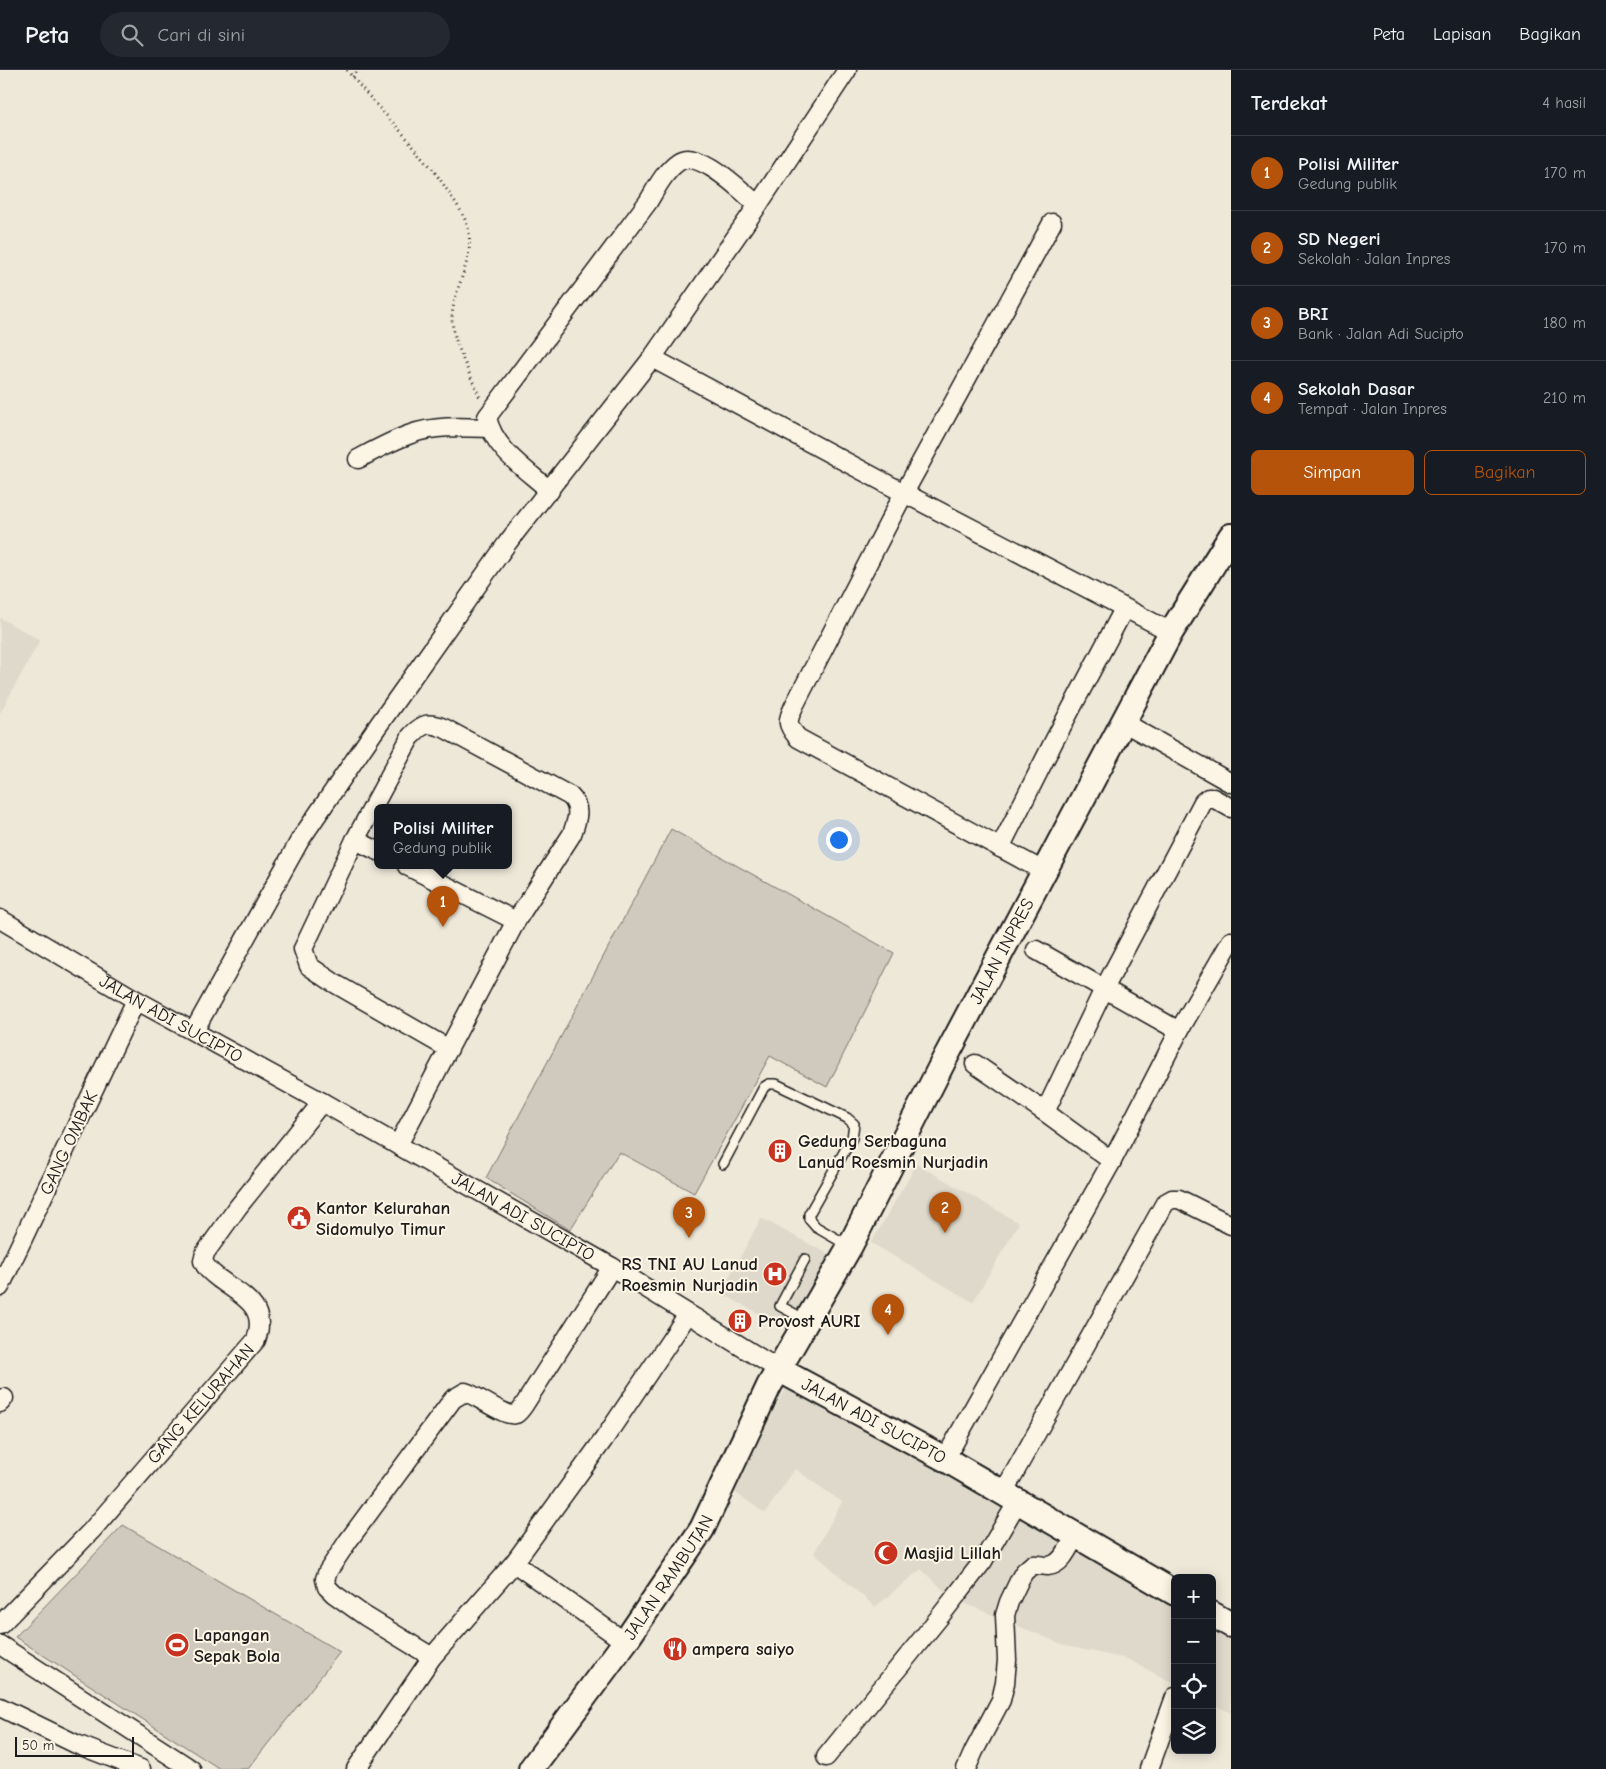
<!DOCTYPE html>
<html lang="id">
<head>
<meta charset="utf-8">
<style>
	:root { --surface:#171b24; --page:#242831; --text:#f1f3f6; --muted:#9ea1a6; --line:#363941; --accent:#b45309 }
	body { margin:0; font-family:"Comic Neue",sans-serif; background:var(--page); color:var(--text) }
	.controls { position:absolute; right:15px; bottom:15px; display:grid; overflow:hidden; border-radius:8px; box-shadow:0 2px 12px #0003 }
	.controls button { width:45px; height:45px; display:grid; place-items:center; padding:0; border:0; border-bottom:1px solid var(--line); background:var(--surface); color:var(--text); font:25px sans-serif }
	.scale { position:absolute; left:15px; bottom:12px; width:119px; box-sizing:border-box; padding-left:5px; border:2px solid #1c1c1c; border-top:0; font-size:14px; line-height:18px; white-space:nowrap; color:#1c1c1c; -webkit-text-stroke:4px #fcf5e5; paint-order:stroke }
	.you { position:absolute; left:838px; top:769px; width:18px; height:18px; margin:-12px; border:4px solid #fff; border-radius:50%; background:#1a73e8; box-shadow:0 0 0 8px #1a73e833 }
	.badge { display:grid; place-items:center; width:32px; height:32px; border-radius:50%; background:var(--accent); color:#fff; font-size:16px; font-weight:700 }
	.pin { position:absolute; translate:-50% -41px; filter:drop-shadow(0 1px 2px #0008) }
	.pin::after { content:''; position:absolute; top:26px; width:18px; height:15px; background:inherit; clip-path:polygon(0 0,100% 0,50% 100%) }
	.popup { position:absolute; left:374px; top:734px; width:138px; height:65px; box-sizing:border-box; display:grid; place-content:center; border-radius:8px; background:var(--surface); filter:drop-shadow(0 1px 4px #0005); font-size:16px; white-space:nowrap; color:var(--muted) }
	.popup b { font-size:19px; color:var(--text) }
	.popup::after { content:''; position:absolute; left:50%; top:100%; margin-left:-10px; border:10px solid transparent; border-top-color:var(--surface) }
	.list { margin:0; padding:0; list-style:none }
	h2 { display:flex; justify-content:space-between; align-items:center; height:65px; margin:0; padding:0 20px; font-size:21px }
	h2 small { font-size:16px; font-weight:400; color:var(--muted) }
	.list li { display:grid; grid-template-columns:32px 1fr auto; gap:15px; align-items:center; box-sizing:border-box; height:75px; padding:0 20px; border-top:1px solid var(--line) }
	.list b { display:block; font-size:19px; white-space:nowrap }
	.list p { margin:0; font-size:16px; white-space:nowrap; color:var(--muted) }
	.list em { font-size:16px; font-style:normal; color:var(--muted) }
	.actions { display:flex; gap:10px; padding:15px 20px }
	.actions a { flex:1; padding:11px 0; border:1px solid var(--accent); border-radius:8px; text-align:center; font-size:18px; color:var(--accent) }
	.actions .main { background:var(--accent); color:#fff }
	.icon { flex:none; width:28px; height:28px; fill:none; stroke:currentColor; stroke-width:2; stroke-linecap:round; stroke-linejoin:round }
	.map { position:relative; flex:none; width:1231px; height:1699px; overflow:hidden }
	header { display:flex; align-items:center; gap:30px; box-sizing:border-box; height:70px; padding:0 25px; background:var(--surface); border-bottom:1px solid var(--line) }
	header strong { font-size:24px }
	nav { display:flex; gap:28px; margin-inline-start:auto; font-size:18px }
	.search { width:350px; height:45px; background:var(--page); display:flex; align-items:center; gap:12px; box-sizing:border-box; padding:0 18px; border-radius:28px; color:var(--muted); font-size:19px }
	main { display:flex }
	aside { flex:1; background:var(--surface) }
	.map>svg:first-child { display:block }
</style>
</head>
<body>
<header>
<strong>Peta</strong>
<div class="search"><svg class="icon" aria-label="search" viewBox="0 0 24 24"><circle cx="10" cy="10" r="6"/><path d="M15 15l6 6"/></svg>Cari di sini</div>
<nav><a>Peta</a><a>Lapisan</a><a>Bagikan</a></nav>
</header>
<main>
<div class="map">
<svg width="1231" height="1699" viewBox="0 0 1231 1699">
	<rect width="100%" height="100%" fill="#eee8d9"/>
	<filter id="ink" filterUnits="userSpaceOnUse"><feTurbulence type="fractalNoise" baseFrequency=".02" numOctaves="2"/><feDisplacementMap in="SourceGraphic" scale="10" xChannelSelector="R" yChannelSelector="G"/><feConvolveMatrix kernelMatrix="1 2 1 2 8 2 1 2 1" color-interpolation-filters="sRGB"/></filter>
	<g filter="url(#ink)">
		<g fill="#ded9cb">
			<path d="M0,548L40,570L0,643Z"/>
			<path d="M917,1094L1019,1153L973,1232L871,1173Z"/>
			<path d="M761,1148L830,1185L789,1260L721,1223Z"/>
			<path d="M788,1315L1175,1533V1614L1127,1589L1066,1576L952,1528L921,1499L875,1537L814,1483L842,1432L795,1399L765,1443L730,1419Z"/>
			<path d="M1212,1554L1231,1565V1643L1212,1634Z"/>
		</g>
		<g fill="#cfcabd" stroke="#76736c">
			<path d="M671,759L894,883L827,1017L770,986L694,1123L619,1082L570,1160L486,1108Z"/>
			<path d="M123,1455L340,1582L248,1699H220L15,1567Z"/>
		</g>
		<g fill="none" stroke-linecap="round" stroke-linejoin="round">
			<defs>
				<g id="lane">
					<path d="M723,1094L764,1017L769,1014H776L847,1048L854,1054L852,1068L809,1144V1149L816,1157L849,1176"/>
					<path d="M805,1189L780,1236L806,1250"/>
				</g>
				<g id="street">
					<path d="M652,288L904,423L1171,562"/>
					<path d="M358,389C375,380 393,370 411,364C435,355 464,357 489,358"/>
					<path d="M550,421C527,400 493,379 487,347L648,132C656,119 664,102 678,92C699,77 742,122 758,135"/>
					<path d="M1123,652L1231,713"/>
					<path d="M355,770L378,781"/>
					<path d="M1000,778L1054,671L1124,539"/>
					<path d="M407,796L516,851"/>
					<path d="M1045,802L798,668C786,654 787,652 794,636L904,423L1052,153"/>
					<path id="s1" d="M0,849L136,930L322,1032L612,1197L778,1299"/>
					<path d="M1036,880L1179,961"/>
					<path d="M194,961L300,770L375,660L508,472L652,288L758,135L847,0"/>
					<path d="M975,994L1045,1042L1112,1091"/>
					<path d="M1045,1042L1104,919L1203,732L1208,728H1213L1231,738"/>
					<path d="M398,1075L516,851L572,764C577,750 582,738 570,726L444,658C428,652 423,653 411,666L355,770L303,879L309,896L334,913L449,979"/>
					<path d="M0,1217L136,930"/>
					<path d="M0,1333L4,1328"/>
					<path d="M945,1389L1112,1091L1179,961L1231,871"/>
					<path d="M1003,1423L1165,1133L1172,1129H1179L1231,1155"/>
					<path d="M514,1493L625,1572"/>
					<path d="M0,1555L92,1460L256,1270C268,1236 242,1226 218,1208C212,1203 206,1199 203,1191L205,1183L238,1137L322,1032"/>
					<path d="M0,1575L191,1699"/>
					<path d="M432,1587L365,1546L334,1524L327,1517L325,1509L328,1501L348,1471L453,1329L465,1322C477,1325 506,1348 516,1344C519,1342 522,1338 524,1335L612,1197"/>
					<path d="M0,1637L76,1674L141,1699"/>
					<path d="M826,1687L938,1549L983,1491L1018,1431"/>
					<path d="M356,1699L432,1587L514,1493L604,1369L688,1244"/>
					<path d="M966,1699L974,1681L1001,1630L1005,1613L1007,1590L1005,1545L1009,1532L1020,1509L1024,1502L1032,1495C1037,1494 1043,1496 1048,1496C1062,1495 1069,1477 1075,1466"/>
					<path d="M1149,1699L1175,1627"/>
				</g>
				<g id="secondary">
					<path id="s2" d="M778,1299L945,1389L1175,1523"/>
					<path d="M1212,1544L1231,1555"/>
					<path id="s3" d="M531,1699L625,1572L702,1459L769,1316L850,1176L943,992L1171,562L1231,466"/>
				</g>
			</defs>
			<use href="#lane" stroke="#1c1c1c" stroke-width="12"/>
			<use href="#street" stroke="#1c1c1c" stroke-width="21"/>
			<use href="#secondary" stroke="#1c1c1c" stroke-width="28"/>
			<g stroke="#1c1c1c" stroke-width="3" stroke-dasharray="1 4" stroke-linecap="butt">
				<path d="M347,0C380,42 420,77 449,123C457,135 467,148 469,163C473,194 453,218 452,248C452,271 472,308 481,330"/>
				<path d="M353,7L358,0"/>
			</g>
			<use href="#lane" stroke="#fcf5e5" stroke-width="9"/>
			<use href="#street" stroke="#fcf5e5" stroke-width="18"/>
			<use href="#secondary" stroke="#fcf5e5" stroke-width="24"/>
		</g>
	</g>
	<defs>
		<symbol id="building-disc" viewBox="-11 -11 22 22"><circle r="9.5" fill="#c8321e" stroke="#fcf5e5"/><path d="M-4-6H4V6H1V3H-1V6H-4ZM-2.5-4.3h1.7v1.8h-1.7ZM.8-4.3h1.7v1.8H.8ZM-2.5-1h1.7V.8h-1.7ZM.8-1h1.7V.8H.8Z" fill="#fff"/></symbol>
		<symbol id="civic-disc" viewBox="-11 -11 22 22"><circle r="9.5" fill="#c8321e" stroke="#fcf5e5"/><path d="M-.6-6.5H3V-4.5H.6V-3L4-1V1h2V6H-6V1h2V-1L-.6-3ZM-1.2 2.5V6h2.4V2.5Z" fill="#fff"/></symbol>
		<symbol id="hospital-disc" viewBox="-11 -11 22 22"><circle r="9.5" fill="#c8321e" stroke="#fcf5e5"/><path d="M-5-5h3v3.5h4V-5h3V5h-3V1.5h-4V5h-3Z" fill="#fff"/></symbol>
		<symbol id="mosque-disc" viewBox="-11 -11 22 22"><circle r="9.5" fill="#c8321e" stroke="#fcf5e5"/><path d="M3.5-4.9A6 6 0 1 0 3.5 4.9A5 5 0 1 1 3.5-4.9Z" fill="#fff"/></symbol>
		<symbol id="stadium-disc" viewBox="-11 -11 22 22"><circle r="9.5" fill="#c8321e" stroke="#fcf5e5"/><path d="M0-5a6.5 5 0 1 0 0 10a6.5 5 0 1 0 0-10ZM-3.5-1.8h7v3.6h-7Z" fill="#fff"/></symbol>
		<symbol id="restaurant-disc" viewBox="-11 -11 22 22"><circle r="9.5" fill="#c8321e" stroke="#fcf5e5"/><path d="M-5-6h1v4h1v-4h1v4h1v-4h1v5L-1.5 .5V6h-2V.5L-5-1ZM5-6V6H3V1.5H1.5Q1.5-4 5-6Z" fill="#fff"/></symbol>
	</defs>
	<g fill-rule="evenodd">
		<use href="#building-disc" x="766" y="1067" width="28" height="28"/>
		<use href="#civic-disc" x="285" y="1134" width="28" height="28"/>
		<use href="#hospital-disc" x="761" y="1190" width="28" height="28"/>
		<use href="#building-disc" x="726" y="1237" width="28" height="28"/>
		<use href="#mosque-disc" x="872" y="1469" width="28" height="28"/>
		<use href="#stadium-disc" x="163" y="1561" width="28" height="28"/>
		<use href="#restaurant-disc" x="661" y="1565" width="28" height="28"/>
	</g>
	<g text-anchor="middle" dominant-baseline="central" stroke-width="4" stroke-linejoin="round" paint-order="stroke">
		<g font-size="18" fill="#1c1c1c" stroke="#fcf5e5">
			<text stroke="none"><textPath href="#s3" startOffset="946">JALAN INPRES</textPath></text>
			<text stroke="none"><textPath href="#s1" startOffset="198">JALAN ADI SUCIPTO</textPath></text>
			<text transform="translate(69 1073) rotate(-65)">GANG OMBAK</text>
			<text stroke="none"><textPath href="#s1" startOffset="602">JALAN ADI SUCIPTO</textPath></text>
			<text transform="translate(201 1334) rotate(-49)">GANG KELURAHAN</text>
			<text stroke="none"><textPath href="#s2" startOffset="109">JALAN ADI SUCIPTO</textPath></text>
			<text stroke="none"><textPath href="#s3" startOffset="236">JALAN RAMBUTAN</textPath></text>
		</g>
		<g font-size="18" font-weight="bold" fill="#1c1c1c" stroke="#fcf5e5" text-anchor="start">
			<text x="798" y="1071">Gedung Serbaguna<tspan x="798" dy="21">Lanud Roesmin Nurjadin</tspan></text>
			<text x="316" y="1138">Kantor Kelurahan<tspan x="316" dy="21">Sidomulyo Timur</tspan></text>
			<text x="758" y="1194" text-anchor="end">RS TNI AU Lanud<tspan x="758" dy="21">Roesmin Nurjadin</tspan></text>
			<text x="758" y="1251">Provost AURI</text>
			<text x="904" y="1483">Masjid Lillah</text>
			<text x="194" y="1565">Lapangan<tspan x="194" dy="21">Sepak Bola</tspan></text>
			<text x="692" y="1579">ampera saiyo</text>
		</g>
	</g>
</svg>
<div class="controls">
<button>+</button>
<button>−</button>
<button><svg class="icon" aria-label="locate" viewBox="0 0 24 24"><circle cx="12" cy="12" r="6"/><path d="M12 2v4M12 18v4M2 12h4M18 12h4"/></svg></button>
<button><svg class="icon" aria-label="layers" viewBox="0 0 24 24"><path d="M12 4l9 5-9 5-9-5zM3 14l9 5 9-5"/></svg></button>
</div>
<div class="scale">50 m</div>
<div class="you"></div>
<div class="pin badge" style="left:443px;top:857px">1</div>
<div class="popup"><b>Polisi Militer</b>Gedung publik</div>
<div class="pin badge" style="left:945px;top:1163px">2</div>
<div class="pin badge" style="left:689px;top:1168px">3</div>
<div class="pin badge" style="left:888px;top:1265px">4</div>
</div>
<aside>
<h2>Terdekat<small>4 hasil</small></h2>
<ul class="list">
<li><span class="badge">1</span><div><b>Polisi Militer</b><p>Gedung publik</p></div><em>170 m</em></li>
<li><span class="badge">2</span><div><b>SD Negeri</b><p>Sekolah · Jalan Inpres</p></div><em>170 m</em></li>
<li><span class="badge">3</span><div><b>BRI</b><p>Bank · Jalan Adi Sucipto</p></div><em>180 m</em></li>
<li><span class="badge">4</span><div><b>Sekolah Dasar</b><p>Tempat · Jalan Inpres</p></div><em>210 m</em></li>
</ul>
<div class="actions"><a class="main">Simpan</a><a>Bagikan</a></div>
</aside>
</main>
</body>
</html>
